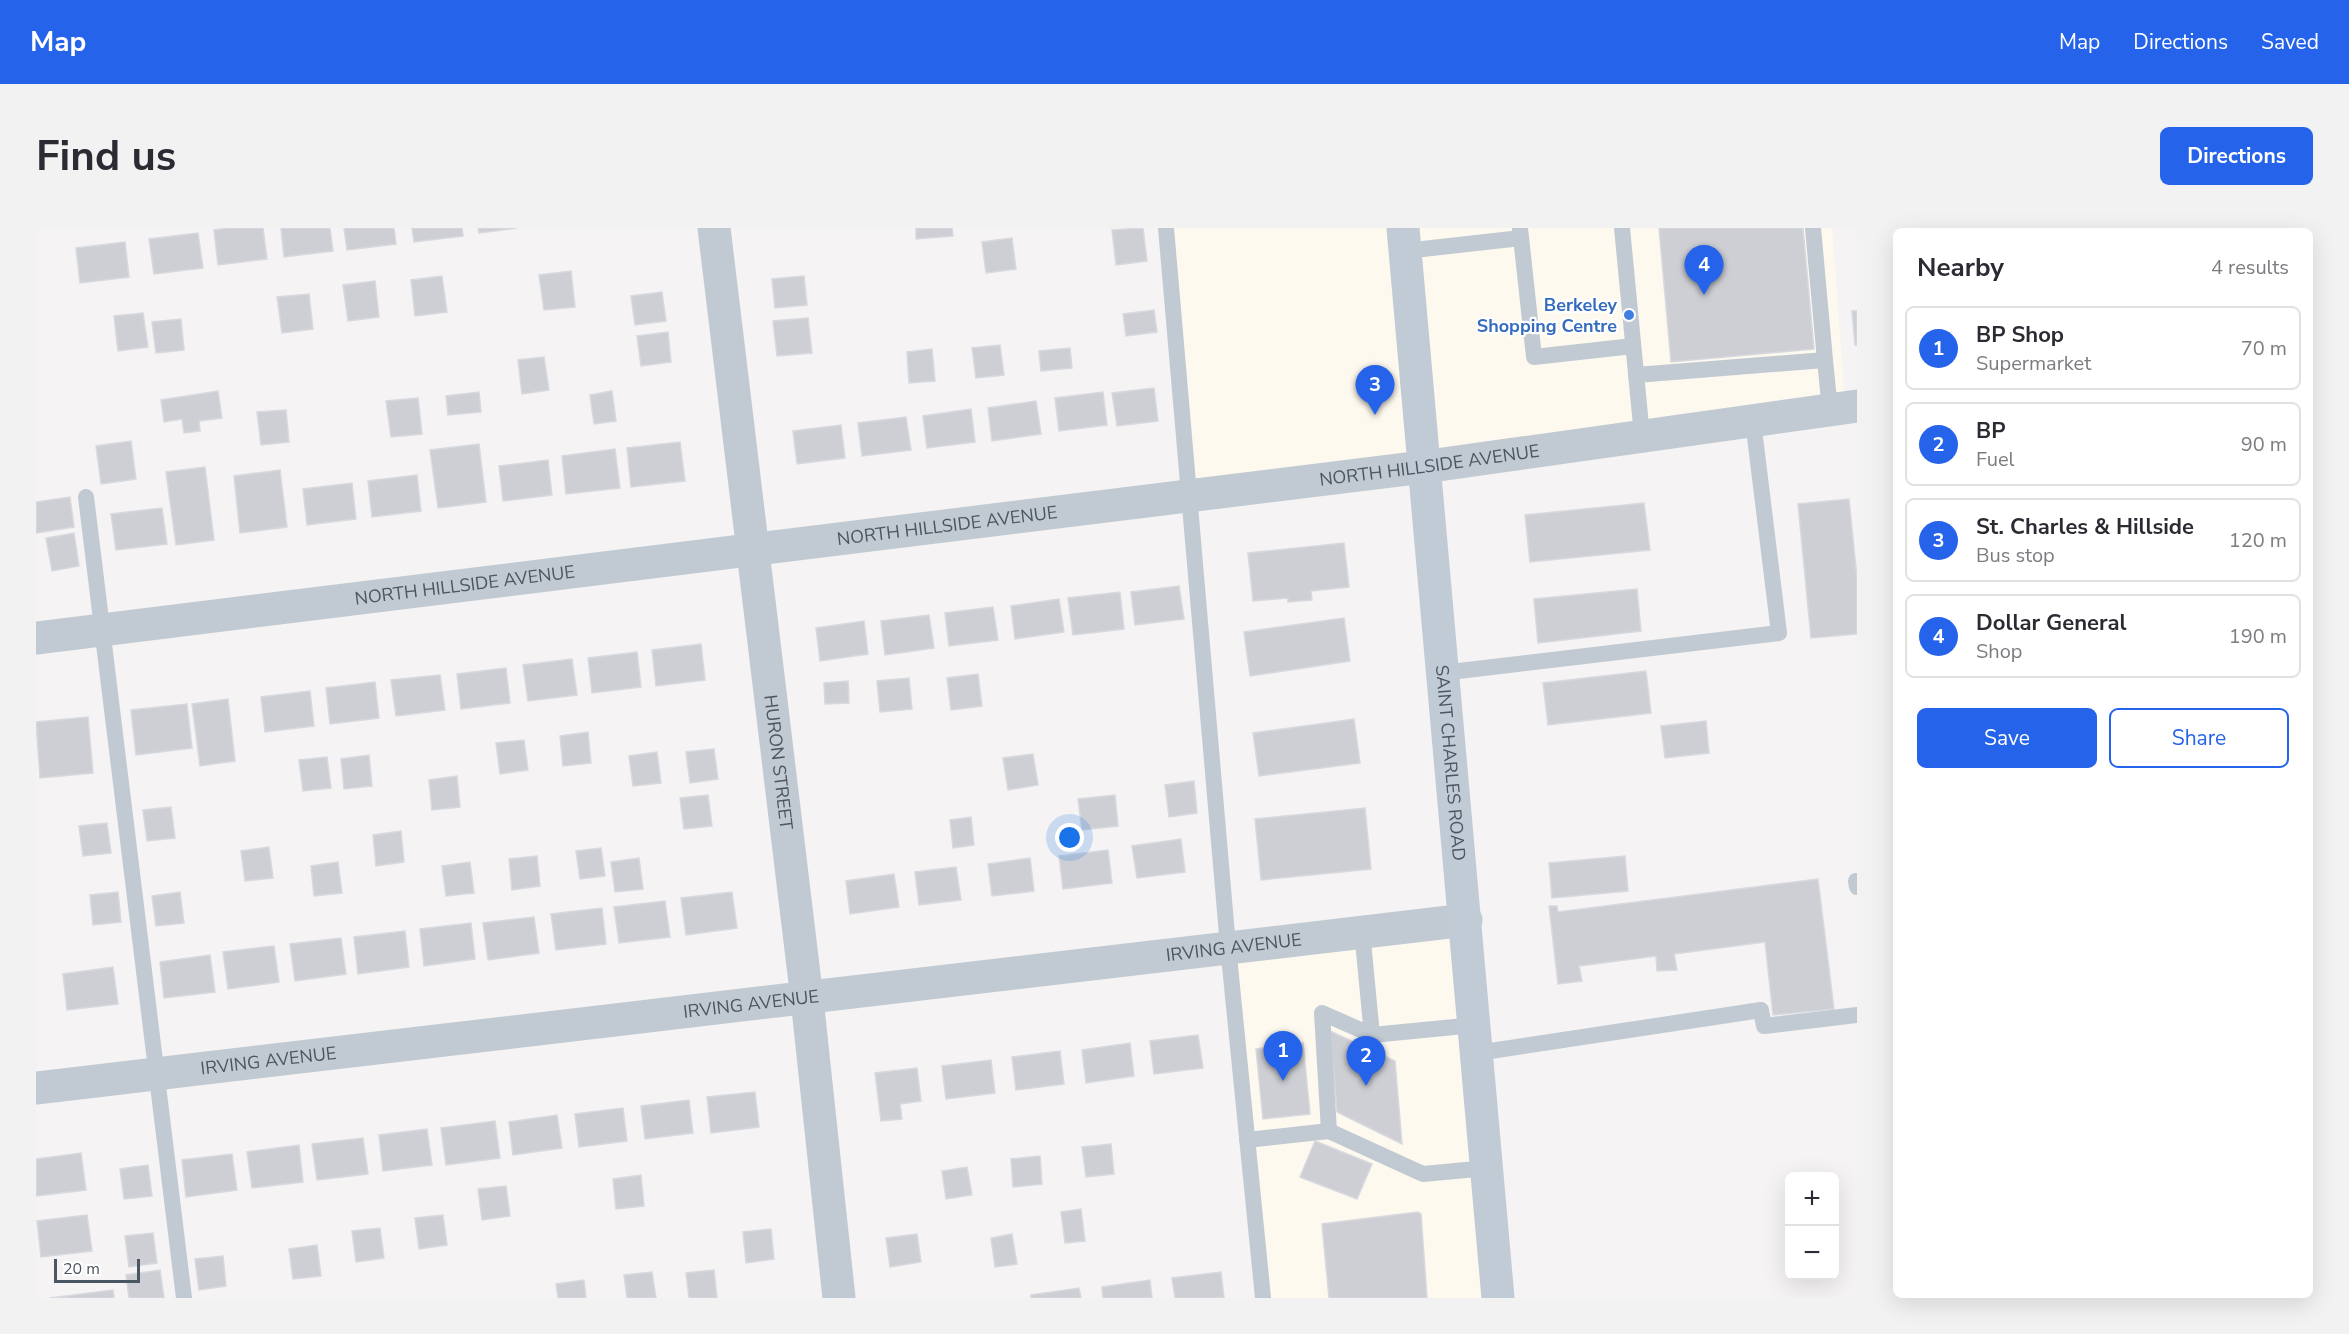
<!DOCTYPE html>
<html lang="en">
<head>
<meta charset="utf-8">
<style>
	:root { --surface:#fff; --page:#f2f2f3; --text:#2b2b33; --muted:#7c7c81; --line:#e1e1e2; --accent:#2563eb }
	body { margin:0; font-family:"Nunito Sans",sans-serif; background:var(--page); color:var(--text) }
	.controls { position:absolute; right:18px; bottom:18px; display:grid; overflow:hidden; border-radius:9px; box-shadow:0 6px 24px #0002 }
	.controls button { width:54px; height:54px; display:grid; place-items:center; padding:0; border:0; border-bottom:2px solid var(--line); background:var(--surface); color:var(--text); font:30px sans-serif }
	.scale { position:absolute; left:18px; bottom:15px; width:86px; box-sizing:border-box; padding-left:6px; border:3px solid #4a5661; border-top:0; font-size:16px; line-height:21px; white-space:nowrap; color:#4a5661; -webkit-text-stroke:4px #fff; paint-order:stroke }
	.you { position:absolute; left:1034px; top:610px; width:21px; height:21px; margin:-15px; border:4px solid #fff; border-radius:50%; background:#1a73e8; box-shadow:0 0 0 9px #1a73e833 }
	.badge { display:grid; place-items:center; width:39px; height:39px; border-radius:50%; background:var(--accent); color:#fff; font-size:20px; font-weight:700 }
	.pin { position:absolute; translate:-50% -50px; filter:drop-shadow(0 2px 3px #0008) }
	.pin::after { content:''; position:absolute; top:32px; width:21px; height:18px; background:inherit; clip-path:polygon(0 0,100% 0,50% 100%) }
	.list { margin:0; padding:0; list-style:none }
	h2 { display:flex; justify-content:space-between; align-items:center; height:78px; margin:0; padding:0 24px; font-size:26px }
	h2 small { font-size:20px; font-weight:400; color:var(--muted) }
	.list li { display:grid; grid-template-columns:39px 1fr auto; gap:18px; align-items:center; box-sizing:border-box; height:84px; margin:0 12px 12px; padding:0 12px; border:2px solid var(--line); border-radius:9px }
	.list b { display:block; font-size:22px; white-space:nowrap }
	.list p { margin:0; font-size:20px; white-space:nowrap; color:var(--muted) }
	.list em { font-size:20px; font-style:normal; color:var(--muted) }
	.actions { display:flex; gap:12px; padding:18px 24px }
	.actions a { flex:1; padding:14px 0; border:2px solid var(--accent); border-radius:9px; text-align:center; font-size:21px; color:var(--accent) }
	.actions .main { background:var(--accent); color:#fff }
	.map { position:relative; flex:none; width:1821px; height:1070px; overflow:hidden; border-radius:9px }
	header { display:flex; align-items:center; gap:36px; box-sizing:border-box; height:84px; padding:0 30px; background:var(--accent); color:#fff }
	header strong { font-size:28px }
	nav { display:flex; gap:33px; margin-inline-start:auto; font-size:21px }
	.intro { display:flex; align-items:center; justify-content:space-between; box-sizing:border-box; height:144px; padding:0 36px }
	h1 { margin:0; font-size:42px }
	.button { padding:15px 27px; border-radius:9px; background:var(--accent); color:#fff; font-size:21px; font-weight:700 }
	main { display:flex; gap:36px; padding:0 36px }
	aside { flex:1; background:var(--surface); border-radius:9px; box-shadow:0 6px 24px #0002 }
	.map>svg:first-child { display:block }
</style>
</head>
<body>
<header>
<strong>Map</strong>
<nav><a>Map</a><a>Directions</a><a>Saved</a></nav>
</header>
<div class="intro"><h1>Find us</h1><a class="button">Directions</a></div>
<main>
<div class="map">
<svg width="1821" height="1070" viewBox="0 0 1821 1070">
	<rect width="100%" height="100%" fill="#f5f3f3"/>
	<g fill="#fdf9ef">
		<path d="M1125,0H1362L1383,247L1152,276Z"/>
		<path d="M1376,0H1796L1809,173L1395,230Z"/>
		<path d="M1424,700L1453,1070H1219L1187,727Z"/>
	</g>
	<g fill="#cdcfd5" stroke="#d7d9de" stroke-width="1.5">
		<path d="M193,0H227L231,31L182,37L178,2Z"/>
		<path d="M245,0H294L297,23L248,29Z"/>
		<path d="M308,0H358L360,16L311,22Z"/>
		<path d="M376,0H426L427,8L378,14Z"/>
		<path d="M442,0H481L443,5Z"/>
		<path d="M880,0H916L917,8L880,11Z"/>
		<path d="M1107,0L1111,33L1080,37L1076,2Z"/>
		<path d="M1623,0H1767L1778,121L1635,134Z"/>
		<path d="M162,5L167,40L118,46L113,11Z"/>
		<path d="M976,10L980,41L950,45L946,14Z"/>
		<path d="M89,14L93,49L44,55L40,20Z"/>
		<path d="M535,43L539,79L508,82L503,47Z"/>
		<path d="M406,48L411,84L379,88L375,52Z"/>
		<path d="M768,48L771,77L739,80L736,51Z"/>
		<path d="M339,53L343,89L312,93L307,57Z"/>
		<path d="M626,64L630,93L599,97L595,68Z"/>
		<path d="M273,66L277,101L246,105L241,69Z"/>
		<path d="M1118,82L1121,104L1090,108L1087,86Z"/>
		<path d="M1816,83H1821V117H1819Z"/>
		<path d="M107,85L112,119L82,123L78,88Z"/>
		<path d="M772,90L776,125L741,128L737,93Z"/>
		<path d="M145,91L148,122L120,125L116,94Z"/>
		<path d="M632,104L635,134L605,138L601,108Z"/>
		<path d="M964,117L968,147L940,150L936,120Z"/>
		<path d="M1034,120L1036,140L1005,143L1003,123Z"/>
		<path d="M896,121L899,153L873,155L871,124Z"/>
		<path d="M508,129L513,162L486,166L482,132Z"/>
		<path d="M1118,160L1122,193L1081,198L1076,165Z"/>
		<path d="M182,163L186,190L163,193L164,203L148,205L146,191L128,194L125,172Z"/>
		<path d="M576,163L580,193L558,196L554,167Z"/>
		<path d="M443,164L445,184L412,187L410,168Z"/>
		<path d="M1067,164L1071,197L1023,203L1019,170Z"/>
		<path d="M382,170L386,206L355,209L350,173Z"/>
		<path d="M1000,173L1005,206L956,213L952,180Z"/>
		<path d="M935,181L939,214L891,220L887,188Z"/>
		<path d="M250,182L253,214L225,217L221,184Z"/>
		<path d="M870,189L875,222L826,228L822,195Z"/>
		<path d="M805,197L809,230L761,236L757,203Z"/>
		<path d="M95,213L100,251L65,256L60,218Z"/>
		<path d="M644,214L649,253L595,259L591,220Z"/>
		<path d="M443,216L450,274L402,280L394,222Z"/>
		<path d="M579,221L584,260L530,266L526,228Z"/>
		<path d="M512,232L516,267L467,273L463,238Z"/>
		<path d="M169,239L178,312L140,317L130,244Z"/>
		<path d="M244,242L251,299L204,305L198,248Z"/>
		<path d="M381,247L385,283L336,289L332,253Z"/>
		<path d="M316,255L320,291L271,297L267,261Z"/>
		<path d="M34,269L38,299L0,305V274Z"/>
		<path d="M1813,271L1821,350V406L1775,410L1762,276Z"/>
		<path d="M1608,275L1614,322L1494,334L1489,287Z"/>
		<path d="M126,280L131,316L80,322L75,286Z"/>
		<path d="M38,305L43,338L16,343L10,310Z"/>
		<path d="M1308,315L1313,359L1275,363L1276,372L1252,374V370L1217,373L1212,325Z"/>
		<path d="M1143,358L1148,391L1099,397L1095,364Z"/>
		<path d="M1601,361L1605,403L1502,415L1498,371Z"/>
		<path d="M1084,364L1088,401L1037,407L1032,370Z"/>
		<path d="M1023,371L1028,404L979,411L975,378Z"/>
		<path d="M957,379L962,412L913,418L909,385Z"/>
		<path d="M893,387L898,420L849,427L845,393Z"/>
		<path d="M1308,390L1314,433L1214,448L1208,404Z"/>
		<path d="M828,393L832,426L784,433L780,400Z"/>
		<path d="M665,416L669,452L620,458L616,422Z"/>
		<path d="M601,424L605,459L556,465L552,430Z"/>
		<path d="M536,431L541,467L492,473L487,437Z"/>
		<path d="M470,440L474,475L425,481L421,446Z"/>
		<path d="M1610,443L1615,485L1512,497L1507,455Z"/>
		<path d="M942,446L946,478L915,482L911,450Z"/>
		<path d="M404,447L409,482L360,488L355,452Z"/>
		<path d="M873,450L876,481L844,484L841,453Z"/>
		<path d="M812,453L813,475L789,476L788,455Z"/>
		<path d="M339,454L343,490L294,496L290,460Z"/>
		<path d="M274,463L278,498L229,504L225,469Z"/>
		<path d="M192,471L199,533L164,538L156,476Z"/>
		<path d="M151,476L156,520L100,527L95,482Z"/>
		<path d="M52,489L57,545L4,550L0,494Z"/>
		<path d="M1318,491L1324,535L1223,548L1217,505Z"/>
		<path d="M1670,493L1673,525L1629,530L1625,498Z"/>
		<path d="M552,504L555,535L527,538L524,508Z"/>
		<path d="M488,512L492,542L464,546L460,515Z"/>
		<path d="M678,521L682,551L654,555L650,524Z"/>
		<path d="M621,524L625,555L597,558L593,528Z"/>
		<path d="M997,526L1002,557L972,562L967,530Z"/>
		<path d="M333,527L336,558L308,561L305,531Z"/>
		<path d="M291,529L295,560L267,563L263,532Z"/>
		<path d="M421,548L424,579L396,582L393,552Z"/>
		<path d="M1158,553L1161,585L1133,589L1129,557Z"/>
		<path d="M672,567L676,598L648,601L644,570Z"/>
		<path d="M1079,567L1082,598L1046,602L1042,571Z"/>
		<path d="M135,579L139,610L111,613L107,582Z"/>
		<path d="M1329,580L1335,641L1225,652L1219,591Z"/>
		<path d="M935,589L938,617L917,620L914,592Z"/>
		<path d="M71,595L75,625L47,628L43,598Z"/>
		<path d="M365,603L368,634L340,638L337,607Z"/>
		<path d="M1145,611L1149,644L1101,650L1096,618Z"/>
		<path d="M233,619L237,650L209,653L205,623Z"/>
		<path d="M565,620L569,648L544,651L540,623Z"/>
		<path d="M1072,622L1076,655L1027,661L1023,628Z"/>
		<path d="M501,628L504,658L476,662L473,631Z"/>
		<path d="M1589,628L1592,663L1516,670L1513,635Z"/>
		<path d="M603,630L607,661L579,664L575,634Z"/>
		<path d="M994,630L998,663L956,668L952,636Z"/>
		<path d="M302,634L306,665L278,668L275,638Z"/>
		<path d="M434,634L438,665L410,668L406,638Z"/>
		<path d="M920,639L925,672L883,677L879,644Z"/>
		<path d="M858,646L863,679L814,686L810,653Z"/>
		<path d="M1782,651L1798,781L1737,787L1729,714L1638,726L1641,742L1621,743L1620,728L1543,738L1546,753L1522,756L1513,678H1521L1522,684Z"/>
		<path d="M82,664L85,694L57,697L54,667Z"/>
		<path d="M144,664L148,695L120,698L116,668Z"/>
		<path d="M696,664L701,700L650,707L645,670Z"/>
		<path d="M629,673L634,709L583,715L578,679Z"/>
		<path d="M566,680L570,716L520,722L515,686Z"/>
		<path d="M498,689L503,725L452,732L447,695Z"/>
		<path d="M435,695L439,731L388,738L384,701Z"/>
		<path d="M369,703L373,739L322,746L318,709Z"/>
		<path d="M305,710L310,746L259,753L254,716Z"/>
		<path d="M238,718L243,754L192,761L187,724Z"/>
		<path d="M174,727L179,764L128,770L124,734Z"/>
		<path d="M77,739L82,776L31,782L27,746Z"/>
		<path d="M1294,803L1359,833L1366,916L1301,884Z"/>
		<path d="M1162,807L1167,840L1118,846L1114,813Z"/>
		<path d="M1094,815L1098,848L1050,855L1046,822Z"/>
		<path d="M1267,815L1274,886L1227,891L1220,821Z"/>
		<path d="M1024,823L1028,856L980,862L976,829Z"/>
		<path d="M955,832L959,865L910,871L906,838Z"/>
		<path d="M881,840L885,873L864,876L866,891L845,893L839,845Z"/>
		<path d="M719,864L723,899L675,905L671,869Z"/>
		<path d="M653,872L657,905L609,911L605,878Z"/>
		<path d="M587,880L591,913L543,919L539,886Z"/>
		<path d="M521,887L526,920L477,927L473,894Z"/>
		<path d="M459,893L464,930L410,937L405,900Z"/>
		<path d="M391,901L396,937L347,943L343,907Z"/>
		<path d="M327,910L332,946L281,952L276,916Z"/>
		<path d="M1279,913L1336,936L1321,971L1264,949Z"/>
		<path d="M1075,916L1078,946L1050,949L1046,919Z"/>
		<path d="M263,917L267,954L216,960L211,924Z"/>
		<path d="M45,925L50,962L0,968V931Z"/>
		<path d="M196,926L201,962L150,969L146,932Z"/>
		<path d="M1004,928L1006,956L977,959L975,931Z"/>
		<path d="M112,937L116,968L88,971L84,941Z"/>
		<path d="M931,939L936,967L910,971L906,943Z"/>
		<path d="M605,947L608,978L580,981L577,951Z"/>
		<path d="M470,958L474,988L446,992L442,961Z"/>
		<path d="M1045,981L1049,1013L1029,1015L1025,984Z"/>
		<path d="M1382,984L1385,986L1391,1070H1293L1286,996Z"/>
		<path d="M51,987L56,1023L5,1029L1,993Z"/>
		<path d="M407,987L411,1017L383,1021L379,990Z"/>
		<path d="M344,1000L348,1030L320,1034L316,1003Z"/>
		<path d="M735,1001L738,1031L710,1035L707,1004Z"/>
		<path d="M117,1005L121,1035L93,1039L89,1008Z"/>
		<path d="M881,1006L885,1034L854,1039L850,1010Z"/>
		<path d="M976,1006L981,1036L959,1039L955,1010Z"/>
		<path d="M281,1017L285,1048L257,1051L253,1021Z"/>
		<path d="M187,1028L190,1058L163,1062L159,1031Z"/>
		<path d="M124,1042L128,1070H93L90,1047Z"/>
		<path d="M678,1042L681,1070H653L650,1045Z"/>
		<path d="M616,1044L620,1070H591L588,1047Z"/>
		<path d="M1185,1044L1188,1070H1139L1136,1050Z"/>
		<path d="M548,1052L550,1070H522L520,1056Z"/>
		<path d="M1114,1052L1116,1070H1067L1066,1059Z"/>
		<path d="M1043,1060L1045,1070H995V1067Z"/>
		<path d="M77,1062L78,1070H14Z"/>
	</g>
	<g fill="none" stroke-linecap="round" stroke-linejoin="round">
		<g stroke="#c1cad2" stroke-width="16">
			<path d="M1130,0L1192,718L1227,1070"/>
			<path d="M1484,0L1498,129L1597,118"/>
			<path d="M1586,0L1606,208"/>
			<path d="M1369,23L1485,10"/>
			<path d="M1789,132L1794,182"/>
			<path d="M1600,147L1789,132L1777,0"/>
			<path d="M50,269L148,1070"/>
			<path d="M1406,445L1743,405L1717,193"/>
			<path d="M1820,653L1821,659"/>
			<path d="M1326,703L1336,807L1439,797"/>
			<path d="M1336,807L1286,785L1293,903L1387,946L1451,940"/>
			<path d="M1441,825L1725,782L1728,798L1821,787"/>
			<path d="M1211,912L1293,903"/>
		</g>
		<g stroke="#c1cad2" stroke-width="33">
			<path id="s1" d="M678,0L771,771L803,1070"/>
			<path id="s2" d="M0,410L1387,239L1821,178"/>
			<path id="s3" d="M0,860L1430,692"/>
		</g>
		<path stroke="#c1cbd6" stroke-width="33" id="s4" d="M1367,0L1462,1070"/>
	</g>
	<circle fill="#3f7fe0" stroke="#fff" stroke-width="2" cx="1593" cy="87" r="6"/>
	<g text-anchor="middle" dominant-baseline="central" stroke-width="4.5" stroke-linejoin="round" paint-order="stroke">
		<g font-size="18" font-weight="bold" fill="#366cbe" stroke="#fff" text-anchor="end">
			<text x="1581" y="77">Berkeley<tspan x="1581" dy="21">Shopping Centre</tspan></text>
		</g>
		<g font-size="18" fill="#4a5661" stroke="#fff">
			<text stroke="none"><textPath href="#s2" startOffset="1404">NORTH HILLSIDE AVENUE</textPath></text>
			<text stroke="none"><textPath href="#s2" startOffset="918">NORTH HILLSIDE AVENUE</textPath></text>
			<text stroke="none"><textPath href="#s2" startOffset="432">NORTH HILLSIDE AVENUE</textPath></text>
			<text stroke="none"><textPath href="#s1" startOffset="538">HURON STREET</textPath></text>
			<text stroke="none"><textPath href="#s4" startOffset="537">SAINT CHARLES ROAD</textPath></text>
			<text stroke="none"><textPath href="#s3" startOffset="1206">IRVING AVENUE</textPath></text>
			<text stroke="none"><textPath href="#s3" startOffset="720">IRVING AVENUE</textPath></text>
			<text stroke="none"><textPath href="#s3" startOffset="234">IRVING AVENUE</textPath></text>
		</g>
	</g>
</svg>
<div class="controls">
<button>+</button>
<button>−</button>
</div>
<div class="scale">20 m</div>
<div class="you"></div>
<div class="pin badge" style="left:1247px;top:853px">1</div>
<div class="pin badge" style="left:1330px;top:858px">2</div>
<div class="pin badge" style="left:1339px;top:187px">3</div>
<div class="pin badge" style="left:1668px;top:67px">4</div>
</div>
<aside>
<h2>Nearby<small>4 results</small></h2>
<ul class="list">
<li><span class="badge">1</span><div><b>BP Shop</b><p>Supermarket</p></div><em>70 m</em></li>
<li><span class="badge">2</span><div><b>BP</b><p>Fuel</p></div><em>90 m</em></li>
<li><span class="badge">3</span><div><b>St. Charles &amp; Hillside</b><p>Bus stop</p></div><em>120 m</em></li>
<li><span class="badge">4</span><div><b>Dollar General</b><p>Shop</p></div><em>190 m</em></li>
</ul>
<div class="actions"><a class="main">Save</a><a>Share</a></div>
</aside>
</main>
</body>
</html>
